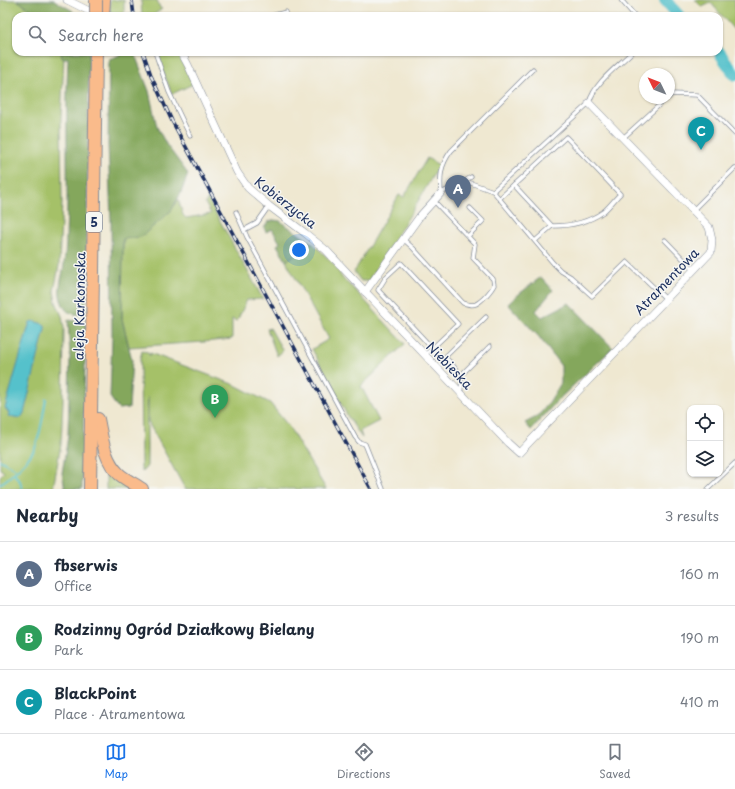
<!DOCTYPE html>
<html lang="en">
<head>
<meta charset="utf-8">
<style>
	:root { --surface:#fff; --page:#f6f6f7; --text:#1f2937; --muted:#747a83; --line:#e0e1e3; --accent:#1a73e8 }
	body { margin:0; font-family:"Playpen Sans",sans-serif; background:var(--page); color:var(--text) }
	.controls { position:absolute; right:12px; bottom:12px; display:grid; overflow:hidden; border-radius:8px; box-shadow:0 1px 3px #0004 }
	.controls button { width:36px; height:36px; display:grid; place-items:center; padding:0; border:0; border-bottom:1px solid var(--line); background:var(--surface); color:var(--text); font:20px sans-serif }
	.compass { position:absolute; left:639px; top:68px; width:36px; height:36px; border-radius:50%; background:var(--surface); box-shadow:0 1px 3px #0004; rotate:313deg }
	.you { position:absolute; left:299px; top:250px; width:14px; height:14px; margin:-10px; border:3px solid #fff; border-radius:50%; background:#1a73e8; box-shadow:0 0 0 6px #1a73e833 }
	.badge { display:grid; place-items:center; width:26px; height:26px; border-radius:50%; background:var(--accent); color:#fff; font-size:13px; font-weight:700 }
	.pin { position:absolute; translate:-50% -33px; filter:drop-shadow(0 1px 2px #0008) }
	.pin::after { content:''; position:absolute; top:21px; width:14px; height:12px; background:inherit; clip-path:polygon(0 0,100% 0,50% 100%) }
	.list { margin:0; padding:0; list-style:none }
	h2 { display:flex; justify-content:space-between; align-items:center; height:52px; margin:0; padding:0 16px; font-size:17px }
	h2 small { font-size:13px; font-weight:400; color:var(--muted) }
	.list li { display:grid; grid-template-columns:26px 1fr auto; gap:12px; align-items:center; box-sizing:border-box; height:64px; padding:0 16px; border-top:1px solid var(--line) }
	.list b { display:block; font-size:15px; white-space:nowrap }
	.list p { margin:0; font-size:13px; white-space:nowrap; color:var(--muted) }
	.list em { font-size:13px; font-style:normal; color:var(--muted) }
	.icon { flex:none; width:22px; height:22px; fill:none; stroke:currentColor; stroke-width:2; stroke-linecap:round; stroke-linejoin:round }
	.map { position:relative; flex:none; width:735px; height:489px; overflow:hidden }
	.search { position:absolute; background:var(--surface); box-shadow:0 1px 3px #0004; left:12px; right:12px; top:12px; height:44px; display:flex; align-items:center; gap:10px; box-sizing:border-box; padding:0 14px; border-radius:12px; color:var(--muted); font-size:15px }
	.sheet { height:244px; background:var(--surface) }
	nav { display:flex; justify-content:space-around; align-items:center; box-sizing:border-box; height:56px; border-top:1px solid var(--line); background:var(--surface); font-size:11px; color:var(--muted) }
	nav a { display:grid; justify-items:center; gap:2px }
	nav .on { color:var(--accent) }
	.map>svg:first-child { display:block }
</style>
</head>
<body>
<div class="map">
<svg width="735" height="489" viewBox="0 0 735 489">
	<rect width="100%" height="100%" fill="#f6f6f2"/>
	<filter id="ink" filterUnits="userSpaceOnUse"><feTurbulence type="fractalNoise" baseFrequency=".025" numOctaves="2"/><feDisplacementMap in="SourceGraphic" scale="8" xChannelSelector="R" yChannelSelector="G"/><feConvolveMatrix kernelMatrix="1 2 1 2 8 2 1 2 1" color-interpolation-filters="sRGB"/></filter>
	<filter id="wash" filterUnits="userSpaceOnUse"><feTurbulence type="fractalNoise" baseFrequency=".012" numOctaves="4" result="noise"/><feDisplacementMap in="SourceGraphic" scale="16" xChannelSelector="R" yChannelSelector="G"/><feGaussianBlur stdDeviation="0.9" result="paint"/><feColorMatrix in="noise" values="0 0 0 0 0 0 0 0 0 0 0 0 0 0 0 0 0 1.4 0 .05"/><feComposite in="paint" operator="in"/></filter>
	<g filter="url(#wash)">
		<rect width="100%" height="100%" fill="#efe8d1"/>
		<g fill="#a5c168" stroke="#607863">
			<path d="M0,0H17L40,16H16V52H61L62,58H64L61,119L62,203L60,241L59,266L54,291L56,302L62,316L64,328L63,401L61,444L53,489H0V476L4,472L0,469Z"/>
			<path d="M110,0H124V16L110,12Z"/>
			<path d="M141,0H157L160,8L162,9L152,16H142Z"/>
			<path d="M695,0H735V31L711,3L702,7Z"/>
			<path d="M158,52H175L182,61L193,84L172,94L162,69Z"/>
			<path d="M427,158L439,165L413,210L368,281H361L354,272L399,195L404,197Z"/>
			<path d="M178,199L183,215L186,218L211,214L205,203L208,199L263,299L247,300L237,321L232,319V339L204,342L129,347L122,319L123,238L171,211Z"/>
			<path d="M312,243L323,253L335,266L343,279L356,291L405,344L361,386L379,421L360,431L362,438L348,417L312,349L329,339L286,261Z"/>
			<path d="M270,328L283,351L277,356L267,329Z"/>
			<path d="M142,351L148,352L150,356V353L235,385L270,403L289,427L326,489H185L148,422V397L147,408V466L143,471L141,470L140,359Z"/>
			<path d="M106,464L136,489H106Z"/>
		</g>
		<g fill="#84a75c" stroke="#506b5d">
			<path d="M17,0H54L73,11L71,15L72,16H40Z"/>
			<path d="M61,52H89L86,315C72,314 66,315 61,300C57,288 63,276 64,264C65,255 66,246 66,237C69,177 65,118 68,58H62Z"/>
			<path d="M121,52H134L149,91L157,127L166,144L188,174L181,193L171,211L141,237L123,239L122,319L132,360L129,408L118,409L110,397L112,337L111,221L108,144L109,59L120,55Z"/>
			<path d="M274,220L280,221L312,243L286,261L277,245L280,243L272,229L266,232L264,228L268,222Z"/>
			<path d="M541,277L553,290L536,311L542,317L569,303L613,348L558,400L531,430L525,423L538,416L548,404L561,383V366L539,337L508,304L519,294Z"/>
			<path d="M68,320L77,321L86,323L82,489H65L62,473L68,436L70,357Z"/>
		</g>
		<path fill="#54c1cb" stroke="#387894" d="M33,321L43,324L45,325V329L24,413L21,418L8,416L9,413L5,408L29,325L30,322Z"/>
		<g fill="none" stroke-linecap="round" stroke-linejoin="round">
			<g stroke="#54c1cb" stroke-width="2">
				<path d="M0,460L17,470"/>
				<path d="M13,473L20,481L22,489"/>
				<path d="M0,484C11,477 29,460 35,448C41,433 43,415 46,399"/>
			</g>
			<g stroke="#54c1cb" stroke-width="12">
				<path d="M665,0L679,16"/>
				<path d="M719,52L735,75"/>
			</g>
		</g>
	</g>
	<g filter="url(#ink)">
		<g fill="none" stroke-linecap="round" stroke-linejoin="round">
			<defs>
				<g id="service">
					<path d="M621,0L635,16"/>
					<path d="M271,16L286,12"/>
					<path d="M155,52L169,92L190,136"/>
					<path d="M533,69L451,151C440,166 440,176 441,193L465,181L493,191L553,263L561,271L571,277L592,296L627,262L666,299"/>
					<path d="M669,97L672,94L697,95L735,134"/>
					<path d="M623,138L667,98"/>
					<path d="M465,181L471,177"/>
					<path d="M514,185L552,226"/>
					<path d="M493,191L589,103C595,82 617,67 632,52"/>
					<path d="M499,199L566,137L620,194C614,200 609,207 603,212C589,222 569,226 552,226L535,241"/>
					<path d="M693,210L735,168"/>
					<path d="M236,212L247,237L355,437L359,442L365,444L383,489"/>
					<path d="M244,230L257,223L269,206"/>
					<path d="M468,236L483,221L470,208"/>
					<path d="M403,239L413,248L463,303C467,304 471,306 476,304C482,301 491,291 494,285L493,279L473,258L475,244L434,201"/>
					<path d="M665,240L694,270"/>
					<path d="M425,355L458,324L401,263L386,277L378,290L432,348"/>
					<path d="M459,377L490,346"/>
					<path d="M460,391C466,378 454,366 445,357L486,317"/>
					<path d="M708,489L735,463"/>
				</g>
				<g id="minor">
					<path d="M67,0L99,16"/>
					<path d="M181,52L188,65L237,172L248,188L269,206L305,233L326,250L508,443L519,453L711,252L712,240L709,227L589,103"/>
					<path d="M365,292L420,216L441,193"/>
				</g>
				<g id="primary">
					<path d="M103,16L104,0"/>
					<path d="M98,419C102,438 104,460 119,474C126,480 135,484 142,489"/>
					<path d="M90,489L96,52"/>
				</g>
			</defs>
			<use href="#service" stroke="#858c98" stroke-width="5"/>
			<use href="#minor" stroke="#858c98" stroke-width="8"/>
			<use href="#primary" stroke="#858c98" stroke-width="14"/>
			<use href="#service" stroke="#fff" stroke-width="3.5"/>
			<use href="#minor" stroke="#fff" stroke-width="7"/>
			<use href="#primary" stroke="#fabb8b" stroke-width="12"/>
			<defs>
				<g id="rail">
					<path d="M132,0L134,16"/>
					<path d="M143,52L152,78L172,121L371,489"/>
				</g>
			</defs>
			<use href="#rail" stroke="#1b2f5e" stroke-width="3.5"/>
			<use href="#rail" stroke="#f6f6f2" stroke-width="2" stroke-dasharray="6" stroke-linecap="butt"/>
			<defs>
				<path id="primary-bridge" d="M96,16V0"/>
			</defs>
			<use href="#primary-bridge" stroke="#858c98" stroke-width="14" stroke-linecap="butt"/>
			<use href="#primary-bridge" stroke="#fabb8b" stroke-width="12"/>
		</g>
	</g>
	<g text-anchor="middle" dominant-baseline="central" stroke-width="3" stroke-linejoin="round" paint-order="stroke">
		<rect fill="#f6f6f2" stroke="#5d6b8a" stroke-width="1" x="86" y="212" width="16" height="20" rx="3"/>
		<g font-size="12" font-weight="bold" fill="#1b2f5e">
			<text x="94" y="222">5</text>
		</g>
		<g font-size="13" fill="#1b2f5e" stroke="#f6f6f2">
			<text transform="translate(286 202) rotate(38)">Kobierzycka</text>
			<text transform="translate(666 281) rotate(-46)">Atramentowa</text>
			<text transform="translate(79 306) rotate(-89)">aleja Karkonoska</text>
			<text transform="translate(450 365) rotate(46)">Niebieska</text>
		</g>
	</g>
</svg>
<div class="controls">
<button><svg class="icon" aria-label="locate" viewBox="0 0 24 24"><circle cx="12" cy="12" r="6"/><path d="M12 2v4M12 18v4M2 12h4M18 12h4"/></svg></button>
<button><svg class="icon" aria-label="layers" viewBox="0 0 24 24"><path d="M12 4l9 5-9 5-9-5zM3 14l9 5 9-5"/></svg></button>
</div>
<svg class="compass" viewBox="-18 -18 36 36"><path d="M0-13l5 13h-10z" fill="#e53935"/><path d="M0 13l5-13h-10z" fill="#747a83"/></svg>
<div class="you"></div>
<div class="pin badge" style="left:458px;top:208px;background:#5c6f8a">A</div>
<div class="pin badge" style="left:215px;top:418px;background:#2e9e5b">B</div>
<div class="pin badge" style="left:701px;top:150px;background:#0f9aa8">C</div>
<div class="search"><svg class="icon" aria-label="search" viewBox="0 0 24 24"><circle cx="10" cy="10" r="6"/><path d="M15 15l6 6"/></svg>Search here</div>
</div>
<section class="sheet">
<h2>Nearby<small>3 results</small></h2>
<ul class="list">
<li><span class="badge" style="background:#5c6f8a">A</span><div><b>fbserwis</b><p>Office</p></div><em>160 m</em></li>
<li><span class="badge" style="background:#2e9e5b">B</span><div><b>Rodzinny Ogród Działkowy Bielany</b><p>Park</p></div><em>190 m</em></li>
<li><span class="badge" style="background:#0f9aa8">C</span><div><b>BlackPoint</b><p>Place · Atramentowa</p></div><em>410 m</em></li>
</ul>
</section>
<nav>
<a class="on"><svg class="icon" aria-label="map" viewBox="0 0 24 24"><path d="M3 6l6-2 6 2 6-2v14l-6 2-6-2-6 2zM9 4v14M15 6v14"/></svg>Map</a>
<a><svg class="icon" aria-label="directions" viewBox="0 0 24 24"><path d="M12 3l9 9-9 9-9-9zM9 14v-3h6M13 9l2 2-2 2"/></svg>Directions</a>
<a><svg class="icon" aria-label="saved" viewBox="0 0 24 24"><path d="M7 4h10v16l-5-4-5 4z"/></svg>Saved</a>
</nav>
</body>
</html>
